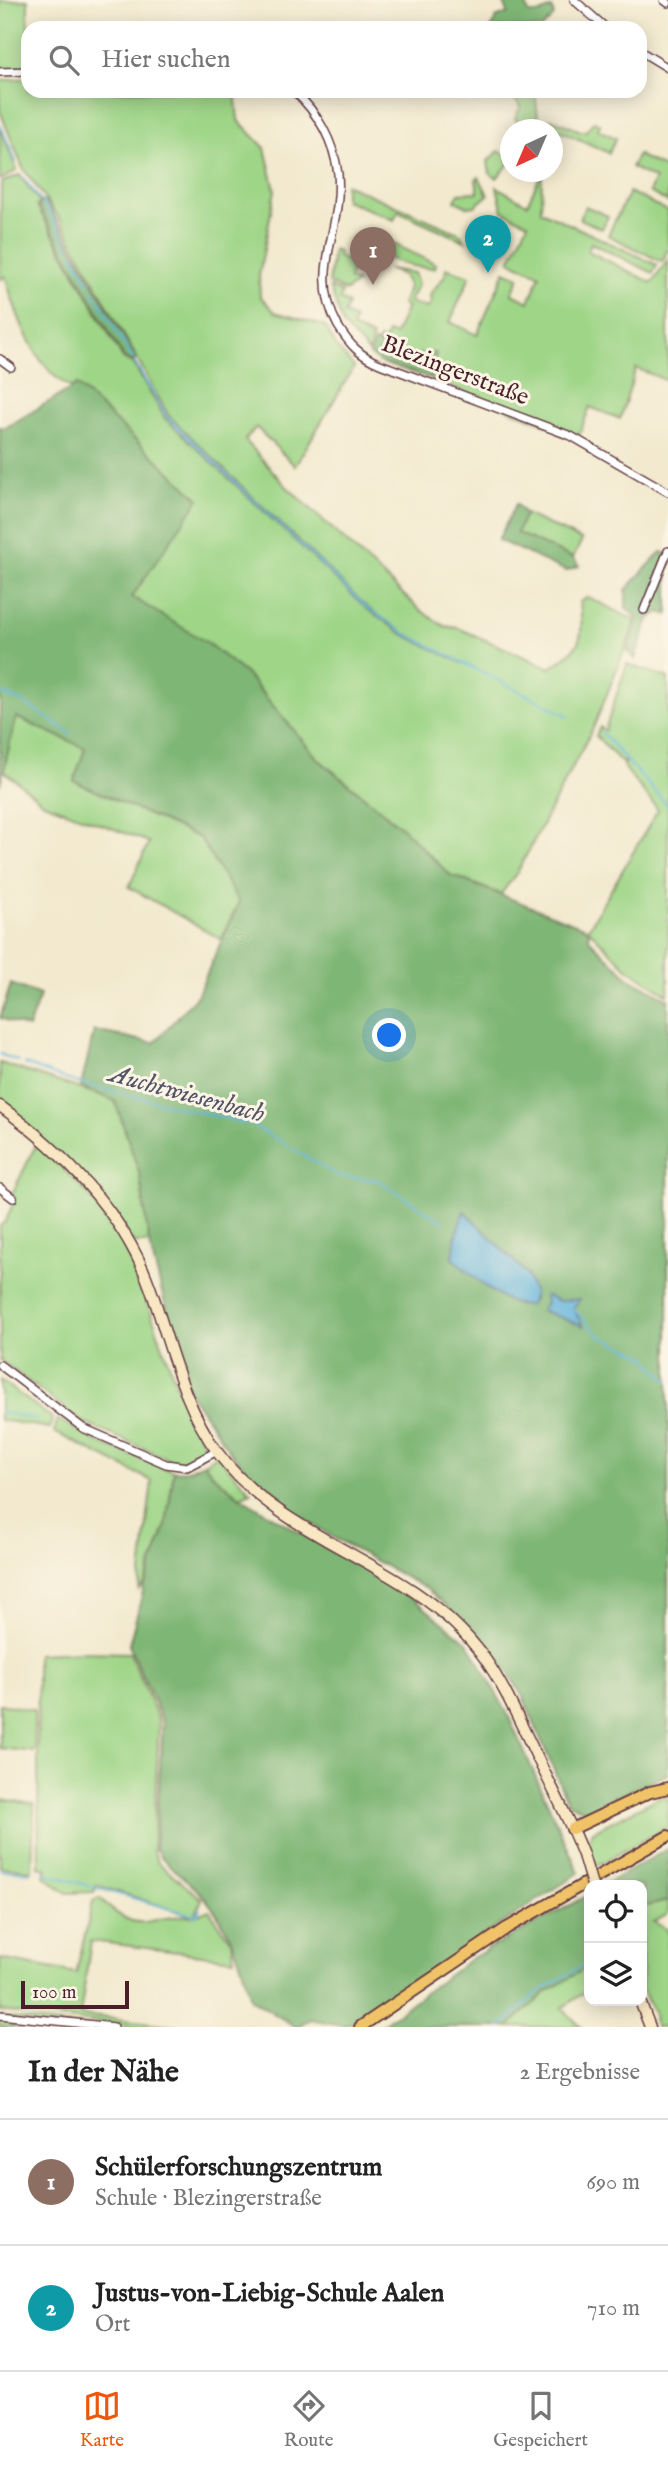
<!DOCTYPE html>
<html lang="de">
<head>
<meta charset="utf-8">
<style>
	:root { --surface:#fff; --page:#f2f2f2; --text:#222; --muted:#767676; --line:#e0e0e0; --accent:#ea580c }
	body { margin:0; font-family:"IM FELL English",serif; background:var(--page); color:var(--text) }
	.controls { position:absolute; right:21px; bottom:21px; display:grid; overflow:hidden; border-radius:14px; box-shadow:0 4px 18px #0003 }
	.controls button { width:63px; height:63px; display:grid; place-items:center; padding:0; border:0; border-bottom:2px solid var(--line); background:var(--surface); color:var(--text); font:35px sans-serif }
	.compass { position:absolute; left:500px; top:119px; width:63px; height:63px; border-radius:50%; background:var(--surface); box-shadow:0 4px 18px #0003; rotate:224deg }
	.scale { position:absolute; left:21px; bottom:18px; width:108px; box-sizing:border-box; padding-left:7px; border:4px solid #4a1f2b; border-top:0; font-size:19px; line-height:24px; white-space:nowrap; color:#4a1f2b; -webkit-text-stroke:5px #fcf5e5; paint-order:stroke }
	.you { position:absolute; left:390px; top:1036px; width:24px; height:24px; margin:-18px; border:5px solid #fff; border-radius:50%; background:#1a73e8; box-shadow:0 0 0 10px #1a73e833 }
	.badge { display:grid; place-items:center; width:46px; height:46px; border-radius:50%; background:var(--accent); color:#fff; font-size:23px; font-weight:700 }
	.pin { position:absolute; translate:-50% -58px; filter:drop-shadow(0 2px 4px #0008) }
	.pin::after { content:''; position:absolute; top:37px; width:24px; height:21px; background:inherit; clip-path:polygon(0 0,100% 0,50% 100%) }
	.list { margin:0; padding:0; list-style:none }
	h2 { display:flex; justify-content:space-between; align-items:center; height:91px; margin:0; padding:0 28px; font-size:30px }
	h2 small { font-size:23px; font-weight:400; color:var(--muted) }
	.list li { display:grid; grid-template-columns:46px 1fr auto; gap:21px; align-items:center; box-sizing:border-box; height:126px; padding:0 28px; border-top:2px solid var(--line) }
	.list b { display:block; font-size:26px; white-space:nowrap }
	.list p { margin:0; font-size:23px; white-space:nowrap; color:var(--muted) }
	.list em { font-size:23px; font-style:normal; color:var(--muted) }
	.icon { flex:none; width:38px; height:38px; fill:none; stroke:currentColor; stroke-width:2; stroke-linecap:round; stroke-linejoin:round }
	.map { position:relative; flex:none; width:668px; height:2027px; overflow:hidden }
	.search { position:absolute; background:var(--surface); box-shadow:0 4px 18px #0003; left:21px; right:21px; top:21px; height:77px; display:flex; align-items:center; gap:18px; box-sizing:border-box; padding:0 24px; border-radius:21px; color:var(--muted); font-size:26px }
	.sheet { height:343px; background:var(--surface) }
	nav { display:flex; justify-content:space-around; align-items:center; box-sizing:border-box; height:98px; border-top:2px solid var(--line); background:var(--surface); font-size:19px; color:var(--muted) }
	nav a { display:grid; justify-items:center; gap:4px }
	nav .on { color:var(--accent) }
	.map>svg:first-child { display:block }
</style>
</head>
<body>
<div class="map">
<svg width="668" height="2027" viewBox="0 0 668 2027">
	<rect width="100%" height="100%" fill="#fcf5e5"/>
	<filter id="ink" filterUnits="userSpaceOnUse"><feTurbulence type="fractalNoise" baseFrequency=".0143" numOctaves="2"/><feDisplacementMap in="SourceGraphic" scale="14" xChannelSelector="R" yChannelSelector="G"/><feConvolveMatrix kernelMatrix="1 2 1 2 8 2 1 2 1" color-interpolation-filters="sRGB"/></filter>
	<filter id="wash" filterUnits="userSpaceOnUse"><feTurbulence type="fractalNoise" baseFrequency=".00686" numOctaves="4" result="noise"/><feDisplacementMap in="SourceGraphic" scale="28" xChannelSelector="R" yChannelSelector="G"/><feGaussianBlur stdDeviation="1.57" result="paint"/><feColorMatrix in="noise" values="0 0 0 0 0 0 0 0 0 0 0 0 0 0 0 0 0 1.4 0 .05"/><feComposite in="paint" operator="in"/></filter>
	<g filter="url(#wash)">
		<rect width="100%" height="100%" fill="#f2e9ce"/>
		<g fill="#9ed587" stroke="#747a59" stroke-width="2">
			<path d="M28,0V68H0V1Z"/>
			<path d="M28,78V91H235L238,120L265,148L275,190L259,276L260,296L275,312L325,326L337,348L354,367L295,466L256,427L245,440L285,485L420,610L444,626L458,628L550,668C582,647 584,640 580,602L588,597L636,621L594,726L518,871L501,894L450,875L401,827L318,759L246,674L132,597L77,385L72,388C34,370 16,313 5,276L0,280L1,183L19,175L40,202L37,206L123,359L133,363L165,418L367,609L404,635L462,663L404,633L367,607L168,415L60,219L23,168L0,111V81Z"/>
			<path d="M514,91L535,92L538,118L525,125L515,119L521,106L512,97Z"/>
			<path d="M551,119L581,131H586L594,121L600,124L598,130L616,138L609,153L559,130L553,143L552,130L538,129L542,123Z"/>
			<path d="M0,127L17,170L0,180Z"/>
			<path d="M499,151L508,156L509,164L497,178L490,174L488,161Z"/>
			<path d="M638,155L668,170V202L649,192L655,179L631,167Z"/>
			<path d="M542,172L541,211L657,265L653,273L591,243L588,251L652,283L668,260V381L636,368L620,419L590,407L578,437L430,378L435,353L405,357L377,343L379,339L384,341L388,333L395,335L407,307L402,304L409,287L403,275L388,269L414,273L418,285L409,302L427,308L431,304L430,294L445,276L446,268L470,276L450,322L477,335L505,271L519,277L512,294L529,302L540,275L510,261L528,223L503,211L497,187L527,204Z"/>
			<path d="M479,177L488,195L475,206L468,207L455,201L459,193L478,192L476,179Z"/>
			<path d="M345,184L461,234L465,241L398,211L394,220L345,200Z"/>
			<path d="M629,192L668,211V249L662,262L608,235Z"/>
			<path d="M585,206L608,216L602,229L580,219Z"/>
			<path d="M385,240L436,264L435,268C419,268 390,264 380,250Z"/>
			<path d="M333,250L339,252L338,257L349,262L351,257L358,260L361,269L354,266L349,279L357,283L346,291L329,283Z"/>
			<path d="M330,287L342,292L340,300L348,304L344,314L355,319L352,327L372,337L369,353L343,325Z"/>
			<path d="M525,514L582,540L573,558L516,533Z"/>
			<path d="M627,664L668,678V995L627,968L588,929L658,810L623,766L626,760L622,763L596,736L600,727L605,730Z"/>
			<path d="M15,717L86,748L74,781L200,838L239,902L221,939L129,887L149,842L44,803L4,771Z"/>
			<path d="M0,1063L115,1100L140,1175L149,1243H134L19,1116L0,1101Z"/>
			<path d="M37,1143L87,1193L118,1234L134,1265L177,1387L204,1445L197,1459L176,1462L84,1423L0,1360V1226L6,1221L15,1199L12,1194Z"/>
			<path d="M0,1380L52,1418L50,1428L0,1420Z"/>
			<path d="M58,1419L101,1444L174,1471L166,1525L145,1584L139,1590L152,1481L54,1432Z"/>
			<path d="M217,1455L251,1492L240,1497L214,1476L204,1463Z"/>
			<path d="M83,1652L130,1653L159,1721L153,1851L158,1863L202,1899L195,1916L209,1910L232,1943L234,1959L91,1941L80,2015L189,2027H137L0,2011V1959L76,1973L93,1901L100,1898C140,1940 147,1914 192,1916L97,1885L94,1892L67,1893L44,1876L47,1869L39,1867L37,1654Z"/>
			<path d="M0,1704L34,1710L35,1752L0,1748Z"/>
			<path d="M660,1797L668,1798V1827L596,1866L587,1844L593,1831Z"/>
			<path d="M0,1799L34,1804L32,1870L0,1867Z"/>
			<path d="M668,1901V1914L654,1922L668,1930V2027H655L654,2014L642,1989V1907Z"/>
			<path d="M589,1966V1989L562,2008L581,2027H508L546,1992Z"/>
			<path d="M0,2017L90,2027H0Z"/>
		</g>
		<g fill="#7eb674" stroke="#646a50" stroke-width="2" fill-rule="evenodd">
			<path d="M503,0H524L529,13L538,14L552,8L554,16L542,28H491L496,18L508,13Z"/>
			<path d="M45,200L137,359L132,362L124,358L38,206Z"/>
			<path d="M374,342L405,356L436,353L430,378L381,363L370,355Z"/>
			<path d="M77,385L199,499L132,597L206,642L246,674L318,759L401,827L450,875L588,929L589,939L629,978L668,999V1774L586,1811L568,1803L523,1697L493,1648L427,1589L334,1538L275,1500L231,1453L188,1390L149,1243L140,1175L115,1101L81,1087L94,1031L154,1043L197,996L239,902L200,838L74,781L85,748L16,717L0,785V427L5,428ZM464,1211L526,1273L534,1300L517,1305L488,1289L453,1258L456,1235ZM579,1300L573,1308L582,1325L541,1310L546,1303Z"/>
			<path d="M516,504L525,514L517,533L573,558L579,566L566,571L498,540Z"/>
			<path d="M661,552L667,554L662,573L668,577V615L660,612L649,619L635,659L627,651L637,618L626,608V590Z"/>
			<path d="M11,984L40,995L28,1028L0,1018Z"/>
			<path d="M204,1463L214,1476L240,1497L416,1601L468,1643L506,1711L579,1873L346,2026L310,2019L296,2027L251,1999C241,1961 231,1928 204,1897C189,1879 168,1869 155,1848L163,1722L129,1645L145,1584L166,1525L174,1471L188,1470Z"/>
			<path d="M668,1849V1901L642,1907V1885H604Z"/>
			<path d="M587,1896L589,1966L546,1992L508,2027H379L470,1959Z"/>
		</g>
		<g fill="#61b3dc" stroke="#566984" stroke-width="2">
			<path d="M464,1211L526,1273L534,1294L530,1305C506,1309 470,1274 453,1258L456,1235Z"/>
			<path d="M545,1295L559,1301L580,1299L573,1308L583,1326L541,1310L546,1303Z"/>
		</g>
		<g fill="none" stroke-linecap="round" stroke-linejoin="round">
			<g stroke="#61b3dc" stroke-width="2">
				<path d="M0,124L16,162"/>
				<path d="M21,175L49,211L69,247"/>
				<path d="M72,253L90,284"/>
				<path d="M93,291L133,359"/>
				<path d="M135,363L167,417L366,607L404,633L569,716"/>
				<path d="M0,693L23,702L71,734"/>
				<path d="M602,733L668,806"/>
				<path d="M0,1054L18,1061"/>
				<path d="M25,1064L71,1081L253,1125L338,1176L378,1180L444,1223"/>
				<path d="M573,1308L600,1336L643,1355L668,1381"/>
				<path d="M0,1412L37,1419"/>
				<path d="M0,1870L30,1872"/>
				<path d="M44,1873L196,1916L200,1909"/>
				<path d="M500,2027L537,1993L589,1962"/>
			</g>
		</g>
	</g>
	<g filter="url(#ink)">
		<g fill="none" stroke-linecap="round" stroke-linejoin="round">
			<defs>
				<g id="street">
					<path d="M574,0L606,28"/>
					<path d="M664,0L668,3"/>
					<path d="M640,51L668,68"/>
					<path d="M0,72L28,71"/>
					<path d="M294,91C318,113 334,142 338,174C343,230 308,272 338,326C349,344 360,356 380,364L571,436L668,492"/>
					<path d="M0,359L11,367"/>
					<path d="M644,610L668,551"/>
					<path d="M0,1188L13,1198"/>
					<path d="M0,1365L83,1428L166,1464L187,1467L217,1451"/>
					<path d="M0,2015L114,2027"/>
				</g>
				<g id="secondary">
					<path d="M0,1106C62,1151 124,1213 150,1287C170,1342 182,1404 218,1453C269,1521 347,1546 415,1592C486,1641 500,1681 536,1755C552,1788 570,1821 583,1855"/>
					<path d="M640,2001L650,2027"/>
				</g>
				<g id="primary">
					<path d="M572,1829L650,1792L668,1788"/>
					<path d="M360,2027L507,1928L668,1836"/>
				</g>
			</defs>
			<use href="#street" stroke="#633d43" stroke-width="10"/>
			<use href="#secondary" stroke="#633d43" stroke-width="13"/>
			<use href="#primary" stroke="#633d43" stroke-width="14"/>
			<use href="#street" stroke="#fff" stroke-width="7"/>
			<use href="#secondary" stroke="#f9e7c3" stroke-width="10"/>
			<use href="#primary" stroke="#f1c369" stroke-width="10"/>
			<defs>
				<path id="secondary-bridge" d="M583,1855L592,1885"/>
			</defs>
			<use href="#secondary-bridge" stroke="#633d43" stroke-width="13" stroke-linecap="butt"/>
			<use href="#secondary-bridge" stroke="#f9e7c3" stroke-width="10"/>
		</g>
	</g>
	<g text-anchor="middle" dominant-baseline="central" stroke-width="6" stroke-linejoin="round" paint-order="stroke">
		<g font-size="24" fill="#4a1f2b" stroke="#fcf5e5">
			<text transform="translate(455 371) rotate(21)">Blezingerstraße</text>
		</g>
		<g font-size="26" font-style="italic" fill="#525369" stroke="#fcf5e5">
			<text transform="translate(187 1094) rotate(15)">Auchtwiesenbach</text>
		</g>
	</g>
</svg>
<div class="controls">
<button><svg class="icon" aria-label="locate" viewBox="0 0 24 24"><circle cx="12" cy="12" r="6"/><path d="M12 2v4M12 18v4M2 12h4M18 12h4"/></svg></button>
<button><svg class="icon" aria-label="layers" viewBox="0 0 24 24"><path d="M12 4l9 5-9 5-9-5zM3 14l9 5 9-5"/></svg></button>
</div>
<svg class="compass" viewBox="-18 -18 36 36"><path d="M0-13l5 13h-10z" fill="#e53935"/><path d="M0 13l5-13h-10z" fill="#767676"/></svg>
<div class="scale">100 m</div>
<div class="you"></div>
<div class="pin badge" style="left:373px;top:285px;background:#8d6e63">1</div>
<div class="pin badge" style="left:488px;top:273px;background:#0f9aa8">2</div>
<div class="search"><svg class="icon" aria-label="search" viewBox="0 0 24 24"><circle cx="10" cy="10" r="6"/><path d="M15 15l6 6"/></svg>Hier suchen</div>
</div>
<section class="sheet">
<h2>In der Nähe<small>2 Ergebnisse</small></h2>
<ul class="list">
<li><span class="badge" style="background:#8d6e63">1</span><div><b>Schülerforschungszentrum</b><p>Schule · Blezingerstraße</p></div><em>690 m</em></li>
<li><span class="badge" style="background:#0f9aa8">2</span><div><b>Justus-von-Liebig-Schule Aalen</b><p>Ort</p></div><em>710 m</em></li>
</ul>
</section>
<nav>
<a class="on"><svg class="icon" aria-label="map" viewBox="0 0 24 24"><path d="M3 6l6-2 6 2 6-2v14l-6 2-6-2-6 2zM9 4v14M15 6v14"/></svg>Karte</a>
<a><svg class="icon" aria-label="directions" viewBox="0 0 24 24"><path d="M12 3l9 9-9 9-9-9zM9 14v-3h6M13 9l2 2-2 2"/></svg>Route</a>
<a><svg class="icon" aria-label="saved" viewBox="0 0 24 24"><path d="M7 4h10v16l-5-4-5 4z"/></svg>Gespeichert</a>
</nav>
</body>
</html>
